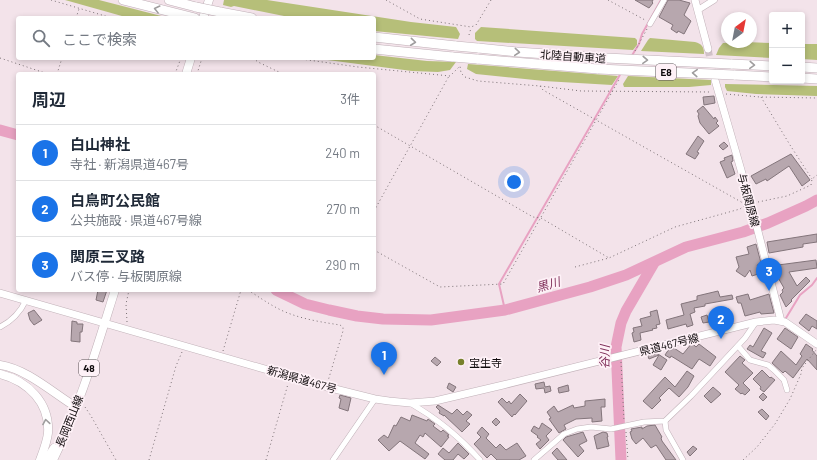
<!DOCTYPE html>
<html lang="ja">
<head>
<meta charset="utf-8">
<style>
	:root { --surface:#fff; --page:#f2f2f3; --text:#1f2937; --muted:#747a83; --line:#e0e1e3; --accent:#1a73e8 }
	body { margin:0; font-family:Barlow,"Noto Sans JP",sans-serif; background:var(--page); color:var(--text) }
	.controls { position:absolute; right:12px; top:12px; display:grid; overflow:hidden; border-radius:4px; box-shadow:0 2px 6px #0003 }
	.controls button { width:36px; height:36px; display:grid; place-items:center; padding:0; border:0; border-bottom:1px solid var(--line); background:var(--surface); color:var(--text); font:20px sans-serif }
	.compass { position:absolute; left:721px; top:12px; width:36px; height:36px; border-radius:50%; background:var(--surface); box-shadow:0 2px 6px #0003; rotate:32deg }
	.you { position:absolute; left:514px; top:182px; width:14px; height:14px; margin:-10px; border:3px solid #fff; border-radius:50%; background:#1a73e8; box-shadow:0 0 0 6px #1a73e833 }
	.badge { display:grid; place-items:center; width:26px; height:26px; border-radius:50%; background:var(--accent); color:#fff; font-size:13px; font-weight:700 }
	.pin { position:absolute; translate:-50% -33px; filter:drop-shadow(0 1px 2px #0008) }
	.pin::after { content:''; position:absolute; top:21px; width:14px; height:12px; background:inherit; clip-path:polygon(0 0,100% 0,50% 100%) }
	.list { margin:0; padding:0; list-style:none }
	h2 { display:flex; justify-content:space-between; align-items:center; height:52px; margin:0; padding:0 16px; font-size:17px }
	h2 small { font-size:13px; font-weight:400; color:var(--muted) }
	.list li { display:grid; grid-template-columns:26px 1fr auto; gap:12px; align-items:center; box-sizing:border-box; height:56px; padding:0 16px; border-top:1px solid var(--line) }
	.list b { display:block; font-size:15px; white-space:nowrap }
	.list p { margin:0; font-size:13px; white-space:nowrap; color:var(--muted) }
	.list em { font-size:13px; font-style:normal; color:var(--muted) }
	.icon { flex:none; width:22px; height:22px; fill:none; stroke:currentColor; stroke-width:2; stroke-linecap:round; stroke-linejoin:round }
	.map { position:relative; flex:none; width:817px; height:460px; overflow:hidden }
	.search { position:absolute; background:var(--surface); box-shadow:0 2px 6px #0003; left:16px; top:16px; width:360px; height:44px; display:flex; align-items:center; gap:10px; box-sizing:border-box; padding:0 14px; border-radius:4px; color:var(--muted); font-size:15px }
	.panel { position:absolute; background:var(--surface); box-shadow:0 2px 6px #0003; left:16px; top:72px; width:360px; height:220px; border-radius:4px }
	.map>svg:first-child { display:block }
</style>
</head>
<body>
<div class="map">
<svg width="817" height="460" viewBox="0 0 817 460">
	<rect width="100%" height="100%" fill="#f3e3ea"/>
	<g fill="#b6bf79">
		<path d="M65,0H99L169,18H129Z"/>
		<path d="M224,0H267L411,22L456,27L460,34L458,39L374,31V18H294L234,6L231,7L223,5Z"/>
		<path d="M481,27L635,38L637,40V45L633,50L477,41L475,39V33Z"/>
		<path d="M650,38L695,42C702,44 704,47 704,54L641,51L648,40Z"/>
		<path d="M745,42L772,43V58L716,55L719,48L723,43Z"/>
		<path d="M802,44H817V60L802,59Z"/>
		<path d="M374,55L427,61L456,62L450,70L438,72L412,71L312,58H374Z"/>
		<path d="M468,64L618,76L612,85L544,81L476,74L467,69Z"/>
		<path d="M628,76L711,80V85L689,87H624L623,84Z"/>
		<path d="M725,84L817,86V96L756,94L727,91L725,87Z"/>
	</g>
	<g fill="none" stroke-linecap="round" stroke-linejoin="round">
		<g stroke="#e8a2c2" stroke-width="2">
			<path d="M631,57L639,44L642,34L661,0"/>
			<path d="M505,310L499,284L621,73"/>
			<path d="M786,318L800,295L812,285L817,278"/>
		</g>
		<g stroke="#e8a2c2" stroke-width="11">
			<path d="M0,130L18,135"/>
			<path d="M276,290L305,304L329,310L357,316L383,319L431,320L505,310L590,287L626,275L686,247L743,232L768,223L806,206L817,200"/>
			<path d="M621,460L616,347L621,323L626,311L654,263"/>
		</g>
	</g>
	<g fill="#b7a7ae" stroke="#83757b">
		<path d="M635,0H653L652,2L653,3L649,8Z"/>
		<path d="M668,0H679L690,3L684,15L691,21L684,34L678,31L677,33L671,29L673,25L659,17Z"/>
		<path d="M714,96L715,103L704,105L703,97Z"/>
		<path d="M703,106L714,119L715,117L718,121L716,123L719,126L709,134L700,123L698,116L699,114L697,111Z"/>
		<path d="M698,136L704,141L697,152L699,153L695,159L686,154Z"/>
		<path d="M724,142L728,146L723,150L719,146Z"/>
		<path d="M791,154L810,180L802,186L789,166L767,181L766,179L756,184L751,176Z"/>
		<path d="M732,155L733,161L731,162L735,174L727,178L720,162L725,160L724,158Z"/>
		<path d="M817,234V242L803,244V247L769,253L767,242Z"/>
		<path d="M756,244L761,263L757,265L761,273L752,276L750,270L745,277L736,271L739,267L736,257L749,254L747,247Z"/>
		<path d="M816,260L817,268L789,272L797,286L806,277L810,281L791,300L792,301L786,307L780,295L783,292L782,290L784,288L773,269L774,267L778,266V265Z"/>
		<path d="M98,290H107L103,302L96,300Z"/>
		<path d="M718,291L720,297L732,295L733,299L705,304V306L694,308L695,312L690,314L693,325L687,327L686,324L668,329L666,320L684,315L681,304L697,300V296Z"/>
		<path d="M748,294L750,300L769,294L774,313L761,314L760,312L745,316L741,303H738L736,297Z"/>
		<path d="M729,309L731,317L721,320L719,313H721L720,311Z"/>
		<path d="M34,310L42,320L34,325L30,320L28,313Z"/>
		<path d="M657,310L660,324L656,325L657,328L652,329L653,330L640,333L641,340L634,342L632,333L634,332L633,328L642,326L640,319L651,316L650,312Z"/>
		<path d="M806,314L817,321V329L812,326L809,331L799,323Z"/>
		<path d="M707,315L709,322L703,323L701,317Z"/>
		<path d="M72,321L77,322V324H83L82,332H80V342L71,341Z"/>
		<path d="M764,328L772,333L761,351L766,353L763,358L747,349L750,345L753,347Z"/>
		<path d="M785,328L798,337L791,349L777,339Z"/>
		<path d="M692,343L696,347L699,344L716,357L710,366L699,359L692,369L676,359L671,356L670,358L665,355L669,349L671,350L674,348L683,354Z"/>
		<path d="M806,344L813,349L812,350L817,356V370L807,359L793,378L785,371L783,373L772,363L781,351L796,365L802,356L800,354Z"/>
		<path d="M655,352L667,360L661,370L653,365L659,355L649,359L647,354Z"/>
		<path d="M740,356L745,360L742,363L753,373L743,383L750,390L745,395L742,393L741,394L735,389L739,385L725,372Z"/>
		<path d="M435,357L441,362L437,366L431,361Z"/>
		<path d="M762,370L770,378L771,377L775,380L764,392L760,389L761,387L753,379Z"/>
		<path d="M687,371L694,376L688,387L679,397L669,388L659,398L661,400L652,409L643,401L665,377L675,387Z"/>
		<path d="M544,382L545,387L550,386L551,391L545,393L544,388L536,389L535,384Z"/>
		<path d="M449,383L456,387L453,392L447,388Z"/>
		<path d="M568,385L569,391L559,393L558,388Z"/>
		<path d="M713,387L721,394L711,403L704,396Z"/>
		<path d="M763,393L767,397L763,401L759,397Z"/>
		<path d="M520,394L527,401L515,415L514,414L512,417L498,402L502,398L507,403L509,401L511,404Z"/>
		<path d="M340,395L351,398L348,411L339,408L341,399L339,398Z"/>
		<path d="M605,399V407H601L602,421L592,422V418L576,419L564,425L566,429L559,433L549,419L551,418L547,412L554,406L558,412L573,405L574,408L585,406V401Z"/>
		<path d="M438,405L452,414L457,409L463,415L467,411L472,415L466,421L470,424L462,432L444,415V416L439,413L440,411L436,407Z"/>
		<path d="M762,409L769,416L766,420L758,412Z"/>
		<path d="M412,415L427,421L428,419L435,424L433,426L441,432L443,430L449,435L447,436L449,437L441,447L425,433L423,437L420,435L415,443L429,454L425,459L400,441L389,451L378,440L384,435L388,438L394,425L396,426L401,417L410,421Z"/>
		<path d="M496,418L500,422L496,426L492,422Z"/>
		<path d="M542,423L552,430L546,436L549,440L540,449L536,444L541,440L537,437L538,436L531,431L534,426L539,429Z"/>
		<path d="M655,425L662,437L661,438L662,441L676,460H666L656,445L651,448L643,438L636,444L632,439L630,432L632,431L631,429L642,427V429L647,426Z"/>
		<path d="M482,427L489,434L486,438L496,448L500,444L506,450L517,443L526,456L519,460H497L491,454L487,458L474,444L481,437L477,433Z"/>
		<path d="M583,432L587,441L579,445L584,451L578,457L563,440L566,437Z"/>
		<path d="M603,432L607,433L608,437H607L609,446L597,449L594,436Z"/>
		<path d="M458,443L469,454L464,459L458,454L453,460H445L438,454L443,448L449,453Z"/>
		<path d="M693,446L697,449L690,456L687,452Z"/>
		<path d="M557,448L567,460H558L552,453Z"/>
	</g>
	<g fill="none" stroke-linecap="round" stroke-linejoin="round">
		<path stroke="#d1c2c9" stroke-width="7" stroke-dasharray="7 3.5" stroke-linecap="butt" d="M708,49L714,78"/>
		<defs>
			<g id="minor">
				<path d="M650,24L664,0"/>
				<path d="M0,327C12,321 20,313 26,300"/>
				<path d="M738,346L750,360L768,365L774,370L784,380L787,390"/>
				<path d="M410,403C438,419 459,436 480,460"/>
				<path d="M665,421L666,430L683,460"/>
				<path d="M333,460L375,399"/>
				<path d="M534,460L564,434L577,429L591,427L611,429L644,422L665,421L691,396L745,338L756,322"/>
			</g>
			<path id="tertiary" d="M698,10L714,0"/>
			<g id="secondary">
				<path d="M695,0L708,49"/>
				<path d="M715,80L752,208L781,321"/>
				<path d="M0,293L327,387L375,399L389,401L410,403L435,401L503,385L756,322L774,320L785,322L817,344"/>
			</g>
			<g id="primary">
				<path d="M203,18L209,0"/>
				<path d="M186,74L191,58"/>
				<path d="M46,460L54,448"/>
				<path d="M53,460C80,406 97,347 115,290"/>
			</g>
			<g id="trunk">
				<path d="M0,365C27,369 53,393 76,407"/>
				<path d="M0,374C28,381 50,403 48,433C47,442 43,452 40,460"/>
			</g>
			<g id="motorway">
				<path d="M123,0L195,18"/>
				<path d="M169,0L196,7"/>
				<path d="M220,12L252,18"/>
				<path d="M374,37L456,46"/>
				<path d="M478,48L517,52L606,58"/>
				<path d="M374,49L453,57"/>
				<path d="M477,59L598,69"/>
				<path d="M731,64L772,66"/>
				<path d="M802,67L817,68"/>
				<path d="M734,75L772,77"/>
				<path d="M802,78L817,79"/>
			</g>
		</defs>
		<use href="#minor" stroke="#c1b1b8" stroke-width="6"/>
		<use href="#tertiary" stroke="#c1b1b8" stroke-width="7"/>
		<use href="#secondary" stroke="#c1b1b8" stroke-width="8"/>
		<use href="#primary" stroke="#c1b1b8" stroke-width="9"/>
		<use href="#trunk" stroke="#c1b1b8" stroke-width="9"/>
		<use href="#motorway" stroke="#c1b1b8" stroke-width="10"/>
		<g stroke="#7b7175" stroke-width="1" stroke-dasharray="1 3" stroke-linecap="butt">
			<path d="M51,0L112,18"/>
			<path d="M386,0L420,19L471,27L476,25L491,0"/>
			<path d="M608,0L645,20"/>
			<path d="M76,18L79,9"/>
			<path d="M469,35L471,28"/>
			<path d="M635,51L647,29"/>
			<path d="M0,58L48,74"/>
			<path d="M253,58L258,62L283,74"/>
			<path d="M294,58L358,67L450,76L460,66L461,73L465,77L478,81L540,86L581,91L711,92"/>
			<path d="M57,74L62,58"/>
			<path d="M175,74L181,58"/>
			<path d="M197,74L202,58"/>
			<path d="M540,86L543,90L743,203"/>
			<path d="M726,94L760,97L817,98"/>
			<path d="M761,97L790,145L812,179"/>
			<path d="M374,125L533,217L541,218L609,258"/>
			<path d="M758,202L787,196L811,185L812,179L817,175"/>
			<path d="M374,211L449,76"/>
			<path d="M374,250L440,287L503,284L620,78"/>
			<path d="M575,267L609,258L675,227L740,209L744,206"/>
			<path d="M248,290C259,297 270,305 283,311C301,319 321,322 340,325L343,327V331L328,381"/>
			<path d="M127,322L126,304L129,290"/>
			<path d="M223,351L241,290"/>
			<path d="M621,362L624,421"/>
			<path d="M85,407L91,416L116,460"/>
			<path d="M626,432L628,460"/>
			<path d="M149,460L176,366L182,352"/>
			<path d="M266,460L288,384"/>
			<path d="M743,460L757,447L775,424L790,399L801,374L802,368L816,350"/>
		</g>
		<use href="#minor" stroke="#fff" stroke-width="5"/>
		<use href="#tertiary" stroke="#fff" stroke-width="6"/>
		<use href="#secondary" stroke="#fff" stroke-width="7"/>
		<use href="#primary" stroke="#fff" stroke-width="8"/>
		<use href="#trunk" stroke="#fff" stroke-width="8"/>
		<use href="#motorway" stroke="#fff" stroke-width="9"/>
		<defs>
			<g id="motorway-bridge">
				<path d="M196,7L220,12"/>
				<path d="M456,46L478,48"/>
				<path d="M453,57L477,59"/>
				<path d="M606,58L731,64"/>
				<path d="M598,69L734,75"/>
			</g>
		</defs>
		<use href="#motorway-bridge" stroke="#c1b1b8" stroke-width="10" stroke-linecap="butt"/>
		<use href="#motorway-bridge" stroke="#fff" stroke-width="9"/>
	</g>
	<defs><path id="oneway-chevron" d="M-2-3.5L2.5 0L-2 3.5" fill="none" stroke-width="1.6" stroke-linecap="round" stroke-linejoin="round"/></defs>
	<g stroke="#9f9d9e">
		<use href="#oneway-chevron" transform="translate(157 9) rotate(-166)"/>
		<use href="#oneway-chevron" transform="translate(413 42) rotate(6)"/>
		<use href="#oneway-chevron" transform="translate(517 52) rotate(5)"/>
		<use href="#oneway-chevron" transform="translate(645 60) rotate(3)"/>
		<use href="#oneway-chevron" transform="translate(752 65) rotate(3)"/>
		<use href="#oneway-chevron" transform="translate(695 73) rotate(-177)"/>
		<use href="#oneway-chevron" transform="translate(46 422) rotate(-99)"/>
	</g>
	<circle fill="#77802b" stroke="#fef1f7" stroke-width="1.5" cx="461" cy="362" r="4"/>
	<g text-anchor="middle" dominant-baseline="central" stroke-width="3.5" stroke-linejoin="round" paint-order="stroke">
		<g fill="#fef1f7" stroke="#574f52" stroke-width="1">
			<rect x="656" y="64" width="20" height="16" rx="3"/>
			<rect x="79" y="360" width="20" height="16" rx="3"/>
		</g>
		<g font-size="10" font-weight="bold" fill="#0f0a0c">
			<text x="666" y="72">E8</text>
			<text x="89" y="368">48</text>
		</g>
		<g font-size="11" fill="#0f0a0c" stroke="#fef1f7">
			<text transform="translate(573 56) rotate(4)">北陸自動車道</text>
			<text transform="translate(749 200) rotate(75)">与板関原線</text>
			<text transform="translate(669 344) rotate(-14)">県道467号線</text>
			<text transform="translate(302 379) rotate(16)">新潟県道467号</text>
			<text transform="translate(69 421) rotate(-68)">長岡西山線</text>
		</g>
		<g font-size="11" fill="#0f0a0c" stroke="#fef1f7" text-anchor="start">
			<text x="469" y="362">宝生寺</text>
		</g>
		<g font-size="12" font-style="italic" fill="#7e2d58" stroke="#fef1f7">
			<text transform="translate(548 284) rotate(-16)">黒川</text>
			<text transform="translate(604 357) rotate(-89)">谷川</text>
		</g>
	</g>
</svg>
<div class="controls">
<button>+</button>
<button>−</button>
</div>
<svg class="compass" viewBox="-18 -18 36 36"><path d="M0-13l5 13h-10z" fill="#e53935"/><path d="M0 13l5-13h-10z" fill="#747a83"/></svg>
<div class="you"></div>
<div class="pin badge" style="left:384px;top:375px">1</div>
<div class="pin badge" style="left:721px;top:339px">2</div>
<div class="pin badge" style="left:769px;top:291px">3</div>
<div class="search"><svg class="icon" aria-label="search" viewBox="0 0 24 24"><circle cx="10" cy="10" r="6"/><path d="M15 15l6 6"/></svg>ここで検索</div>
<section class="panel">
<h2>周辺<small>3件</small></h2>
<ul class="list">
<li><span class="badge">1</span><div><b>白山神社</b><p>寺社 · 新潟県道467号</p></div><em>240 m</em></li>
<li><span class="badge">2</span><div><b>白鳥町公民館</b><p>公共施設 · 県道467号線</p></div><em>270 m</em></li>
<li><span class="badge">3</span><div><b>関原三叉路</b><p>バス停 · 与板関原線</p></div><em>290 m</em></li>
</ul>
</section>
</div>
</body>
</html>
